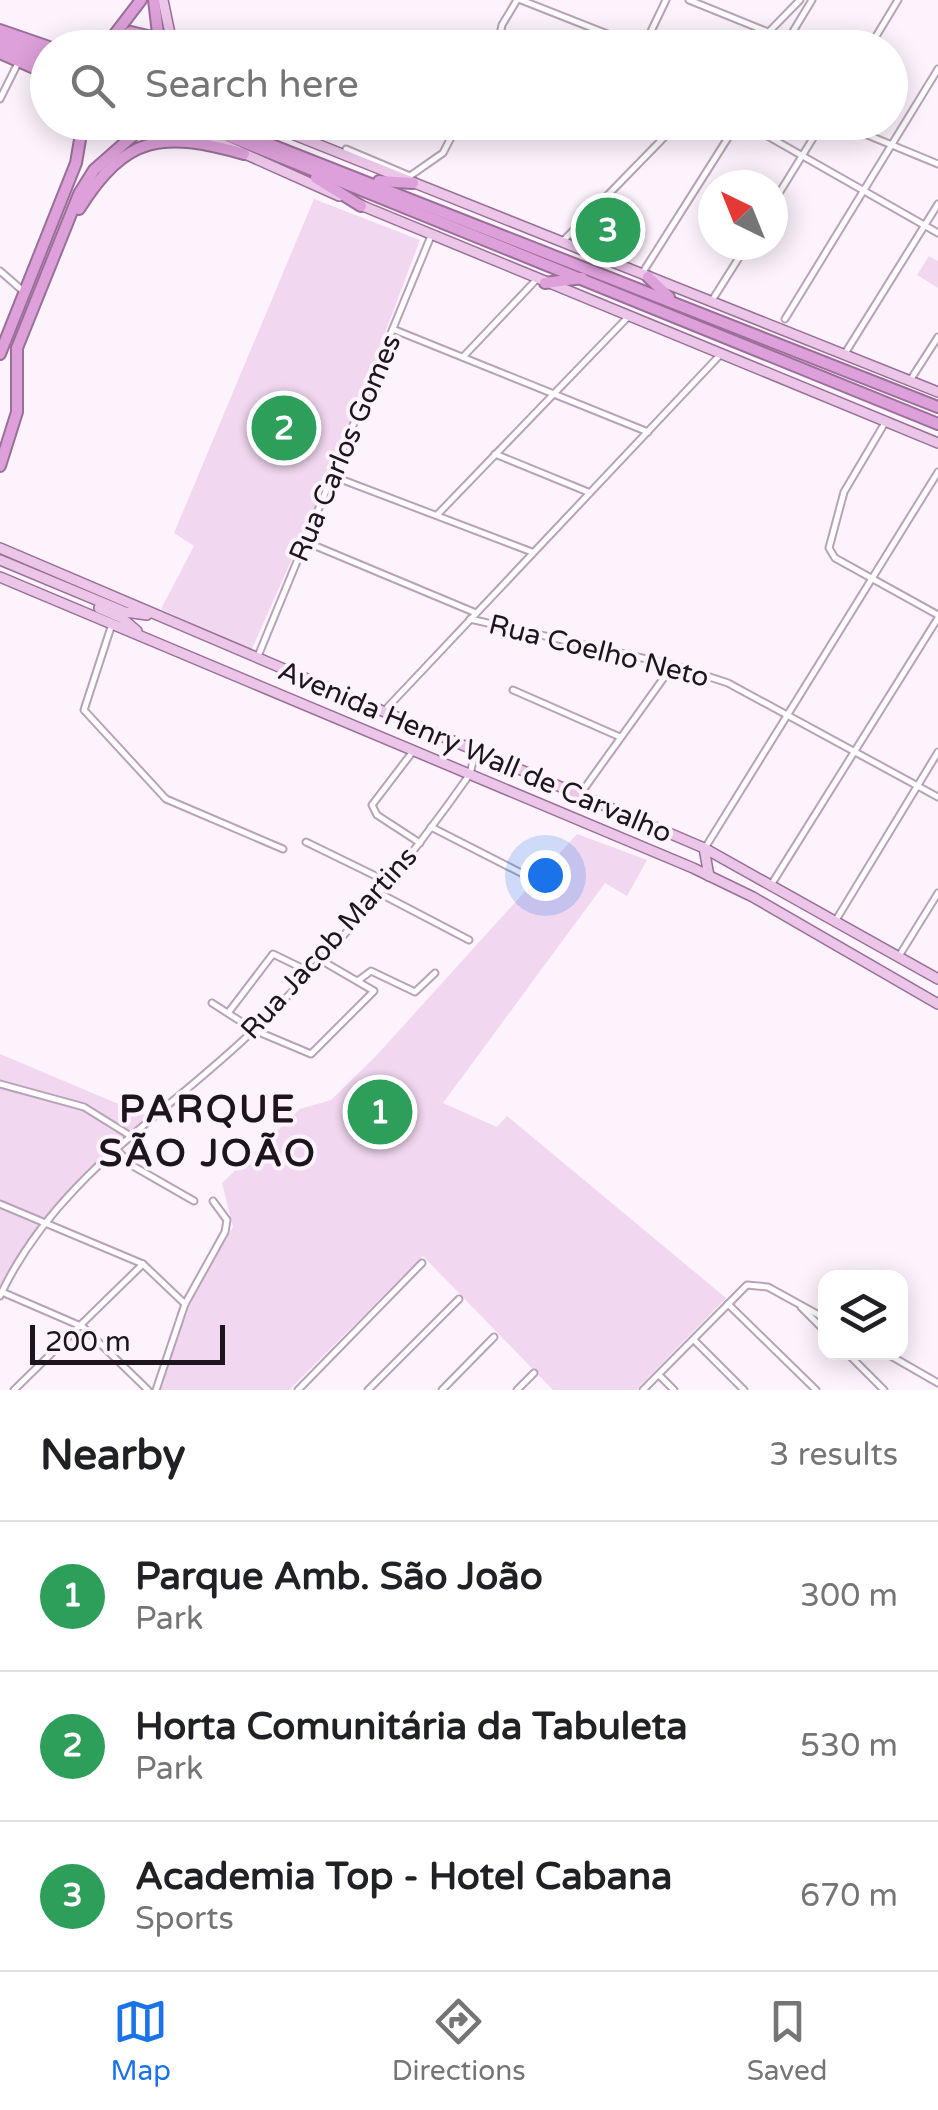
<!DOCTYPE html>
<html lang="en">
<head>
<meta charset="utf-8">
<style>
	:root { --surface:#fff; --page:#f6f6f6; --text:#202124; --muted:#757577; --line:#e0e0e0; --accent:#1a73e8 }
	body { margin:0; font-family:"Varela Round",sans-serif; background:var(--page); color:var(--text) }
	.controls { position:absolute; right:30px; bottom:30px; display:grid; overflow:hidden; border-radius:20px; box-shadow:0 5px 25px #0003 }
	.controls button { width:90px; height:90px; display:grid; place-items:center; padding:0; border:0; border-bottom:2px solid var(--line); background:var(--surface); color:var(--text); font:50px sans-serif }
	.compass { position:absolute; left:698px; top:170px; width:90px; height:90px; border-radius:50%; background:var(--surface); box-shadow:0 5px 25px #0003; rotate:317deg }
	.scale { position:absolute; left:30px; bottom:25px; width:195px; box-sizing:border-box; padding-left:10px; border:5px solid #1d151d; border-top:0; font-size:28px; line-height:35px; white-space:nowrap; color:#1d151d; -webkit-text-stroke:8px #fdf3fd; paint-order:stroke }
	.you { position:absolute; left:545px; top:875px; width:35px; height:35px; margin:-25px; border:8px solid #fff; border-radius:50%; background:#1a73e8; box-shadow:0 0 0 15px #1a73e833 }
	.badge { display:grid; place-items:center; width:65px; height:65px; border-radius:50%; background:var(--accent); color:#fff; font-size:32px; font-weight:700 }
	.pin { position:absolute; translate:-50% -50%; border:5px solid #fff; box-shadow:0 2px 10px #0006 }
	.list { margin:0; padding:0; list-style:none }
	h2 { display:flex; justify-content:space-between; align-items:center; height:130px; margin:0; padding:0 40px; font-size:42px }
	h2 small { font-size:32px; font-weight:400; color:var(--muted) }
	.list li { display:grid; grid-template-columns:65px 1fr auto; gap:30px; align-items:center; box-sizing:border-box; height:150px; padding:0 40px; border-top:2px solid var(--line) }
	.list b { display:block; font-size:38px; white-space:nowrap }
	.list p { margin:0; font-size:32px; white-space:nowrap; color:var(--muted) }
	.list em { font-size:32px; font-style:normal; color:var(--muted) }
	.icon { flex:none; width:55px; height:55px; fill:none; stroke:currentColor; stroke-width:2; stroke-linecap:round; stroke-linejoin:round }
	.map { position:relative; flex:none; width:938px; height:1390px; overflow:hidden }
	.search { position:absolute; background:var(--surface); box-shadow:0 5px 25px #0003; left:30px; right:30px; top:30px; height:110px; display:flex; align-items:center; gap:25px; box-sizing:border-box; padding:0 35px; border-radius:55px; color:var(--muted); font-size:38px }
	.sheet { height:580px; background:var(--surface) }
	nav { display:flex; justify-content:space-around; align-items:center; box-sizing:border-box; height:140px; border-top:2px solid var(--line); background:var(--surface); font-size:28px; color:var(--muted) }
	nav a { display:grid; justify-items:center; gap:5px }
	nav .on { color:var(--accent) }
	.map>svg:first-child { display:block }
</style>
</head>
<body>
<div class="map">
<svg width="938" height="1390" viewBox="0 0 938 1390">
	<rect width="100%" height="100%" fill="#fdf3fd"/>
	<g fill="#f1d7f0">
		<path d="M314,199L420,240L343,444L251,651L161,609L194,546L174,533Z"/>
		<path d="M929,256L938,261V288L917,275Z"/>
		<path d="M577,834L647,860L627,896L605,883L443,1103L497,1127L507,1116L726,1298L636,1390H553L423,1256L289,1390H157L194,1295L233,1227L222,1183L300,1109L331,1100L376,1056Z"/>
		<path d="M0,1054L147,1116L50,1213L0,1296Z"/>
	</g>
	<g fill="none" stroke-linecap="round" stroke-linejoin="round">
		<defs>
			<g id="street">
				<path d="M521,0L643,48L666,0"/>
				<path d="M689,0L768,32"/>
				<path d="M497,48L502,25L517,0"/>
				<path d="M753,48L800,0"/>
				<path d="M783,48L812,0"/>
				<path d="M869,48L898,0"/>
				<path d="M0,99L19,61"/>
				<path d="M743,122L938,233"/>
				<path d="M836,122L938,164"/>
				<path d="M346,149L410,176L443,153L459,122"/>
				<path d="M773,203L823,122"/>
				<path d="M562,242L679,122"/>
				<path d="M0,271L23,291"/>
				<path d="M643,272L738,122"/>
				<path d="M711,302L747,245"/>
				<path d="M785,319L938,69"/>
				<path d="M395,330L648,432"/>
				<path d="M844,355L938,204"/>
				<path d="M463,357L536,280"/>
				<path d="M911,379L938,337"/>
				<path d="M886,421L844,492L829,548L835,558L938,615"/>
				<path d="M495,454L588,492"/>
				<path d="M335,477L532,552"/>
				<path d="M438,514L627,318"/>
				<path d="M306,542L476,613"/>
				<path d="M470,619L673,665L728,683L938,797"/>
				<path d="M112,624L84,710L166,799L283,849"/>
				<path d="M258,656L431,236"/>
				<path d="M513,690L620,737"/>
				<path d="M385,710L720,355"/>
				<path d="M414,750L372,805L377,815L420,843"/>
				<path d="M581,793L673,665"/>
				<path d="M431,827L527,876"/>
				<path d="M306,842L388,882"/>
				<path d="M705,848L938,472"/>
				<path d="M771,885L938,618"/>
				<path d="M379,893L469,940"/>
				<path d="M836,920L938,752"/>
				<path d="M899,956L938,893"/>
				<path d="M359,980L371,971L415,992L435,973"/>
				<path d="M212,1003L254,1030L311,1054L374,991L319,959"/>
				<path d="M228,1013L273,954L308,971"/>
				<path d="M0,1084L84,1107L129,1135"/>
				<path d="M115,1148L133,1166L194,1201"/>
				<path d="M0,1204L143,1264L185,1304"/>
				<path d="M2,1292L83,1327L148,1390"/>
				<path d="M0,1296C55,1178 165,1116 255,1029C334,952 406,865 470,774L475,753"/>
				<path d="M728,1304L816,1390"/>
				<path d="M801,1307L826,1332"/>
				<path d="M694,1340L744,1390"/>
				<path d="M846,1352L884,1390"/>
				<path d="M884,1352L938,1383"/>
				<path d="M659,1375L674,1390"/>
				<path d="M14,1390L143,1264"/>
				<path d="M156,1390L185,1304L225,1232L227,1220L213,1201"/>
				<path d="M298,1390L422,1263"/>
				<path d="M368,1390L459,1299"/>
				<path d="M442,1390L494,1337"/>
				<path d="M517,1390L534,1373"/>
				<path d="M643,1390L747,1285L768,1287L826,1319"/>
			</g>
			<g id="primary">
				<path d="M163,0L173,48"/>
				<path d="M262,122L938,392"/>
				<path d="M139,131L198,133L339,196"/>
				<path d="M358,204L938,443"/>
				<path d="M0,548L704,848L938,979"/>
				<path d="M0,560L125,612L147,615"/>
				<path d="M0,577L693,868L753,897L938,1004"/>
				<path d="M99,608L122,618L137,631"/>
				<path d="M704,848L709,876"/>
			</g>
			<g id="highway">
				<path d="M154,0L159,42"/>
				<path d="M0,30L52,48"/>
				<path d="M115,34L141,0"/>
				<path d="M0,38L48,56"/>
				<path d="M0,46L48,64"/>
				<path d="M99,48L131,32L152,37L161,48"/>
				<path d="M0,53L48,74"/>
				<path d="M93,122C110,135 131,138 147,122"/>
				<path d="M194,122L938,424"/>
				<path d="M213,122L938,407"/>
				<path d="M316,178L361,206"/>
				<path d="M379,181L413,183"/>
				<path d="M79,209C126,134 163,131 244,154"/>
				<path d="M648,277L669,297"/>
				<path d="M545,283L582,278"/>
				<path d="M0,354L76,163L83,122"/>
				<path d="M0,466L17,412V348L79,194L94,170L137,132"/>
			</g>
		</defs>
		<use href="#street" stroke="#b9a2b8" stroke-width="9"/>
		<use href="#primary" stroke="#9a6f98" stroke-width="12"/>
		<use href="#highway" stroke="#9a6f98" stroke-width="14"/>
		<use href="#street" stroke="#fff" stroke-width="5"/>
		<use href="#primary" stroke="#ebc6e9" stroke-width="9"/>
		<use href="#highway" stroke="#dda0da" stroke-width="10"/>
	</g>
	<g text-anchor="middle" dominant-baseline="central" stroke-width="8" stroke-linejoin="round" paint-order="stroke">
		<g font-size="28" fill="#1d151d" stroke="#fdf3fd">
			<text transform="translate(345 448) rotate(-67)">Rua Carlos Gomes</text>
			<text transform="translate(599 651) rotate(14)">Rua Coelho Neto</text>
			<text transform="translate(475 752) rotate(23)">Avenida Henry Wall de Carvalho</text>
			<text transform="translate(329 943) rotate(-48)">Rua Jacob Martins</text>
		</g>
		<g font-size="38" font-weight="bold" letter-spacing="2.5" fill="#1d151d" stroke="#fdf3fd">
			<text x="208" y="1110">PARQUE<tspan x="208" dy="44">SÃO JOÃO</tspan></text>
		</g>
	</g>
</svg>
<div class="controls">
<button><svg class="icon" aria-label="layers" viewBox="0 0 24 24"><path d="M12 4l9 5-9 5-9-5zM3 14l9 5 9-5"/></svg></button>
</div>
<svg class="compass" viewBox="-18 -18 36 36"><path d="M0-13l5 13h-10z" fill="#e53935"/><path d="M0 13l5-13h-10z" fill="#757577"/></svg>
<div class="scale">200 m</div>
<div class="you"></div>
<div class="pin badge" style="left:380px;top:1112px;background:#2e9e5b">1</div>
<div class="pin badge" style="left:284px;top:428px;background:#2e9e5b">2</div>
<div class="pin badge" style="left:608px;top:230px;background:#2e9e5b">3</div>
<div class="search"><svg class="icon" aria-label="search" viewBox="0 0 24 24"><circle cx="10" cy="10" r="6"/><path d="M15 15l6 6"/></svg>Search here</div>
</div>
<section class="sheet">
<h2>Nearby<small>3 results</small></h2>
<ul class="list">
<li><span class="badge" style="background:#2e9e5b">1</span><div><b>Parque Amb. São João</b><p>Park</p></div><em>300 m</em></li>
<li><span class="badge" style="background:#2e9e5b">2</span><div><b>Horta Comunitária da Tabuleta</b><p>Park</p></div><em>530 m</em></li>
<li><span class="badge" style="background:#2e9e5b">3</span><div><b>Academia Top - Hotel Cabana</b><p>Sports</p></div><em>670 m</em></li>
</ul>
</section>
<nav>
<a class="on"><svg class="icon" aria-label="map" viewBox="0 0 24 24"><path d="M3 6l6-2 6 2 6-2v14l-6 2-6-2-6 2zM9 4v14M15 6v14"/></svg>Map</a>
<a><svg class="icon" aria-label="directions" viewBox="0 0 24 24"><path d="M12 3l9 9-9 9-9-9zM9 14v-3h6M13 9l2 2-2 2"/></svg>Directions</a>
<a><svg class="icon" aria-label="saved" viewBox="0 0 24 24"><path d="M7 4h10v16l-5-4-5 4z"/></svg>Saved</a>
</nav>
</body>
</html>
